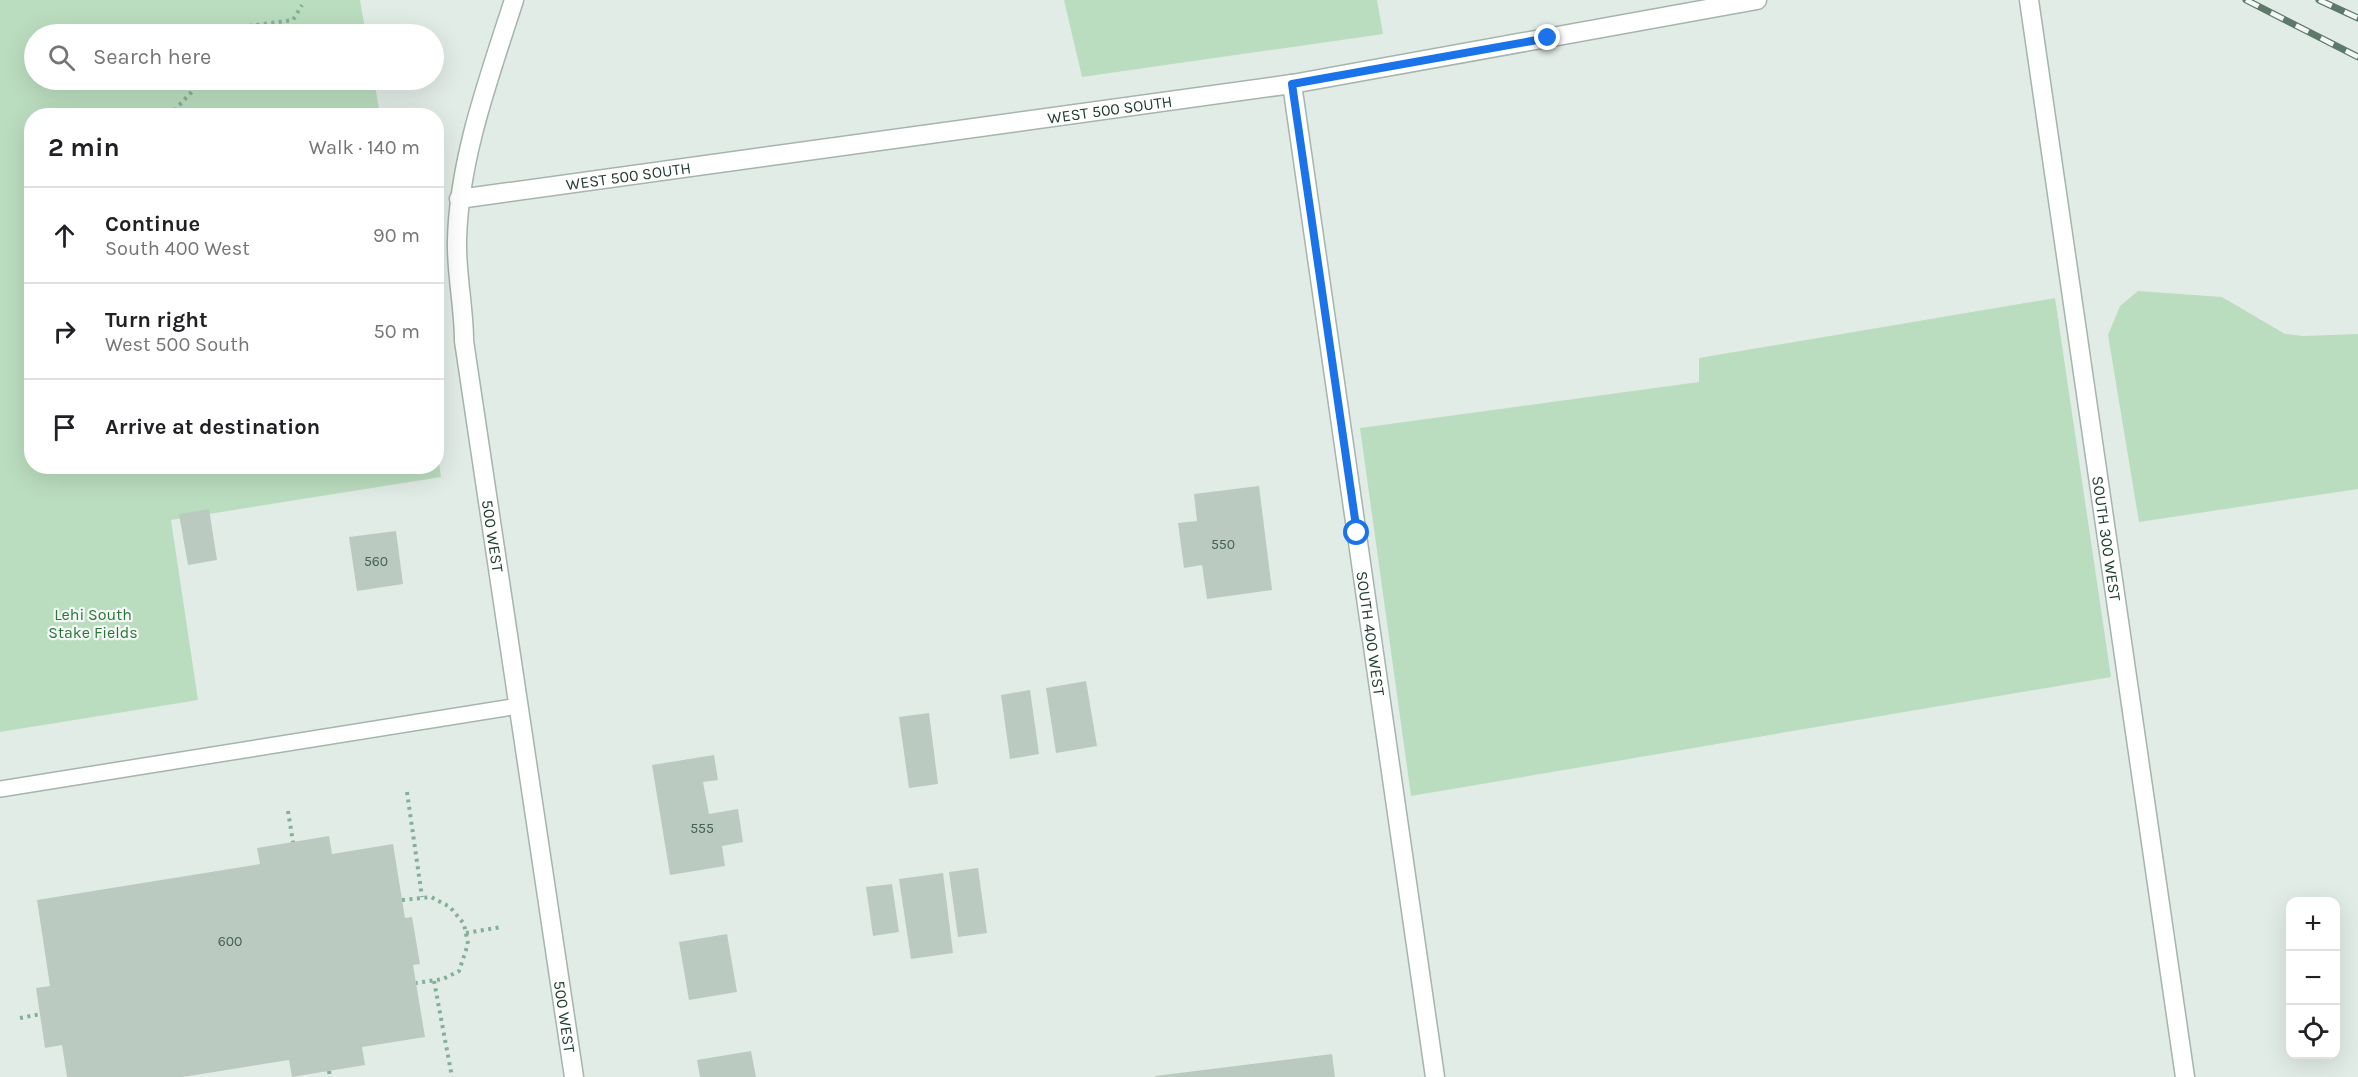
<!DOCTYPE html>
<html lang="en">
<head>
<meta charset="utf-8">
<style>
	:root { --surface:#fff; --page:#f6f6f6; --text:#202124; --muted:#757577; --line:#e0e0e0 }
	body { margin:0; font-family:Karla,sans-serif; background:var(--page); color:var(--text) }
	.controls { position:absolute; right:18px; bottom:18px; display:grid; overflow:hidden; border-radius:12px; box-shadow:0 6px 24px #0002 }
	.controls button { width:54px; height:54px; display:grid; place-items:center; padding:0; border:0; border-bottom:2px solid var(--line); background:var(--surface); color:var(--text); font:30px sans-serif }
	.stop { position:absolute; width:18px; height:18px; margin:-14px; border:4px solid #1a73e8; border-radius:50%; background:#fff }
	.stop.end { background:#1a73e8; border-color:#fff; box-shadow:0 2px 6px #0008 }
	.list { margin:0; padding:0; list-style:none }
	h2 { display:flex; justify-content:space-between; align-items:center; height:78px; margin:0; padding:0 24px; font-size:26px }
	h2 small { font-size:20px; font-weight:400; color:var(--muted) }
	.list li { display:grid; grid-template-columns:39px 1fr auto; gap:18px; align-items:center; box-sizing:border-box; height:96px; padding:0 24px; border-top:2px solid var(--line) }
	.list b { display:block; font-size:22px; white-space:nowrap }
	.list p { margin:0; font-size:20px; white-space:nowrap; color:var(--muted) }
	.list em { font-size:20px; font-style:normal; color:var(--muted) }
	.icon { flex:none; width:33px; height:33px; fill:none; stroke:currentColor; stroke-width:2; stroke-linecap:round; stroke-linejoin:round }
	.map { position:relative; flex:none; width:2358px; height:1077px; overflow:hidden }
	.search { position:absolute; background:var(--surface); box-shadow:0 6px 24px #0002; left:24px; top:24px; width:420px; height:66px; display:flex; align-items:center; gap:15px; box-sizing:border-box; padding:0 21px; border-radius:33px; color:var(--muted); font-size:22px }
	.panel { position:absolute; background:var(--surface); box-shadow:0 6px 24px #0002; left:24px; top:108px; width:420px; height:366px; border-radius:24px }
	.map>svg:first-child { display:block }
</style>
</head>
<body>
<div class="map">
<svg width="2358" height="1077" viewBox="0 0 2358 1077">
	<rect width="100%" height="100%" fill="#e2ece6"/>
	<g fill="#bbddbf">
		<path d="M0,0H360L366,34H34V80H374L380,115L32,116V466H436L437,449L441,477L171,520L198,700L0,732Z"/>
		<path d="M1064,0H1377L1383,34L1082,77Z"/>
		<path d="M2138,291L2222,297L2285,334L2303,336L2358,334V489L2139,522L2108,335L2120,306Z"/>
		<path d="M2055,298L2111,677L1411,796L1360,428L1699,382V358Z"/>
	</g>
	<g fill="#bacac1">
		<path d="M1259,486L1272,590L1207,599L1202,565L1184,568L1178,523L1197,521L1194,494Z"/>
		<path d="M209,509L217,560L188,565L179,514Z"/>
		<path d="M396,531L403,584L357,591L349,537Z"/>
		<path d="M1086,681L1097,746L1056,753L1046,688Z"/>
		<path d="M1030,690L1039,754L1010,759L1001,695Z"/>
		<path d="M929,713L938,784L909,788L899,717Z"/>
		<path d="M714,755L718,780L703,782L709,814L738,809L743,842L722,846L725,866L670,875L652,765Z"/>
		<path d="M329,836L332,854L393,844L405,918L412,917L420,964L413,965L425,1037L362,1047L365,1065L292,1077L289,1060L183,1077H67L62,1045L45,1048L36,988L50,986L37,900L260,864L257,848Z"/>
		<path d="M978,868L987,933L958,937L949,872Z"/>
		<path d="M943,873L953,953L911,959L899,879Z"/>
		<path d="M892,884L899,932L873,936L866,887Z"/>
		<path d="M727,934L737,992L689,1000L679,942Z"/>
		<path d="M751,1051L756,1077H700L697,1060Z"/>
		<path d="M1332,1054L1335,1077H1155V1076Z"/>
	</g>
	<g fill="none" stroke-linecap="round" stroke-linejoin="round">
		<defs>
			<path id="service" d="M0,789L519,706"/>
			<g id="minor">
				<path id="s1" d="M2029,0L2185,1077"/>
				<path id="s2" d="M1292,84L1435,1077"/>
				<path id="s3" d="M459,199L1292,84L1757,0"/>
			</g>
			<g id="tertiary">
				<path id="s4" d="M514,0C489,78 459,158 457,240C456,273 464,307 464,341L574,1077"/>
			</g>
		</defs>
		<use href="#service" stroke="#a5b4ac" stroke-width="18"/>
		<use href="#minor" stroke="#a5b4ac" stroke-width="21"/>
		<use href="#tertiary" stroke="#a5b4ac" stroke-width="21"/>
		<g stroke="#83b09a" stroke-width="4" stroke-dasharray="3 4.5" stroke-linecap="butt">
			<path d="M249,26L293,20L302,5"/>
			<path d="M169,116L203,80"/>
			<path d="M407,792L422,897"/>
			<path d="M288,811L293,842"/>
			<path d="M402,900L431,897L450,907L464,924L468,944L459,971L443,979L416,983"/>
			<path d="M466,933L501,927"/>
			<path d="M434,981L452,1077"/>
			<path d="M20,1018L41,1014"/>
			<path d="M329,1071L330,1077"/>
		</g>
		<use href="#service" stroke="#fff" stroke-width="15"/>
		<use href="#minor" stroke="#fff" stroke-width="18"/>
		<use href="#tertiary" stroke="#fff" stroke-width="18"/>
		<defs>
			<g id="rail">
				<path d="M2246,0L2358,57"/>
				<path d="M2319,0L2358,18"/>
			</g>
		</defs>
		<use href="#rail" stroke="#5d796c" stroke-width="7"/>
		<use href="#rail" stroke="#f3f9f5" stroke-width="4.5" stroke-dasharray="14" stroke-linecap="butt"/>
	</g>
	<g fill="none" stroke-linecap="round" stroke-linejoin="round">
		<path stroke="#1a73e8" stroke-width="8" d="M1357,533L1292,84L1548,38"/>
	</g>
	<g text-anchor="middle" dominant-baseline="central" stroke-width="4.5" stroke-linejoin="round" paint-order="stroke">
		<g font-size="14" fill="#486055">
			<text x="1223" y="544">550</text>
			<text x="376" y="561">560</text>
			<text x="702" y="828">555</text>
			<text x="230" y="941">600</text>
		</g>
		<g font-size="16" fill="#223d31" stroke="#f3f9f5">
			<text stroke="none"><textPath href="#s3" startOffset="657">WEST 500 SOUTH</textPath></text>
			<text stroke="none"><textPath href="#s3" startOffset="171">WEST 500 SOUTH</textPath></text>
			<text stroke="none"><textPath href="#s4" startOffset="546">500 WEST</textPath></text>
			<text stroke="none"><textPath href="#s1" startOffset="544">SOUTH 300 WEST</textPath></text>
			<text stroke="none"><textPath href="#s2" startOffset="555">SOUTH 400 WEST</textPath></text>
			<text stroke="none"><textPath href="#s4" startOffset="1032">500 WEST</textPath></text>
		</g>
		<g font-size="16" fill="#2d743c" stroke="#f3f9f5">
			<text x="93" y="614">Lehi South<tspan x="93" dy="18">Stake Fields</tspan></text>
		</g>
	</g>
</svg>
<div class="controls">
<button>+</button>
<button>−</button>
<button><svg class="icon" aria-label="locate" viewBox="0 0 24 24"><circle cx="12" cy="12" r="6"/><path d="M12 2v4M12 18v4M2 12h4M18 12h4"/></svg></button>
</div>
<div class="stop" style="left:1357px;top:533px"></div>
<div class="stop end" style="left:1548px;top:38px"></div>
<div class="search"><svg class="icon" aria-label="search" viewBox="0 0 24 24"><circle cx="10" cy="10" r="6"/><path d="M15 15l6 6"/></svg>Search here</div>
<section class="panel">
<h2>2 min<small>Walk · 140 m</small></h2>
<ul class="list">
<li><svg class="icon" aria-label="ahead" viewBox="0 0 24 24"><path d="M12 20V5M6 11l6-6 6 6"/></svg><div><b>Continue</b><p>South 400 West</p></div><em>90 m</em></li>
<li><svg class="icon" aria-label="right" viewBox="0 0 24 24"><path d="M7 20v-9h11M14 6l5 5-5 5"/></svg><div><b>Turn right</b><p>West 500 South</p></div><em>50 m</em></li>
<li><svg class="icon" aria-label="arrive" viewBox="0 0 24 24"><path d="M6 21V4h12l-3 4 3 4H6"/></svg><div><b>Arrive at destination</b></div></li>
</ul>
</section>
</div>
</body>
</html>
